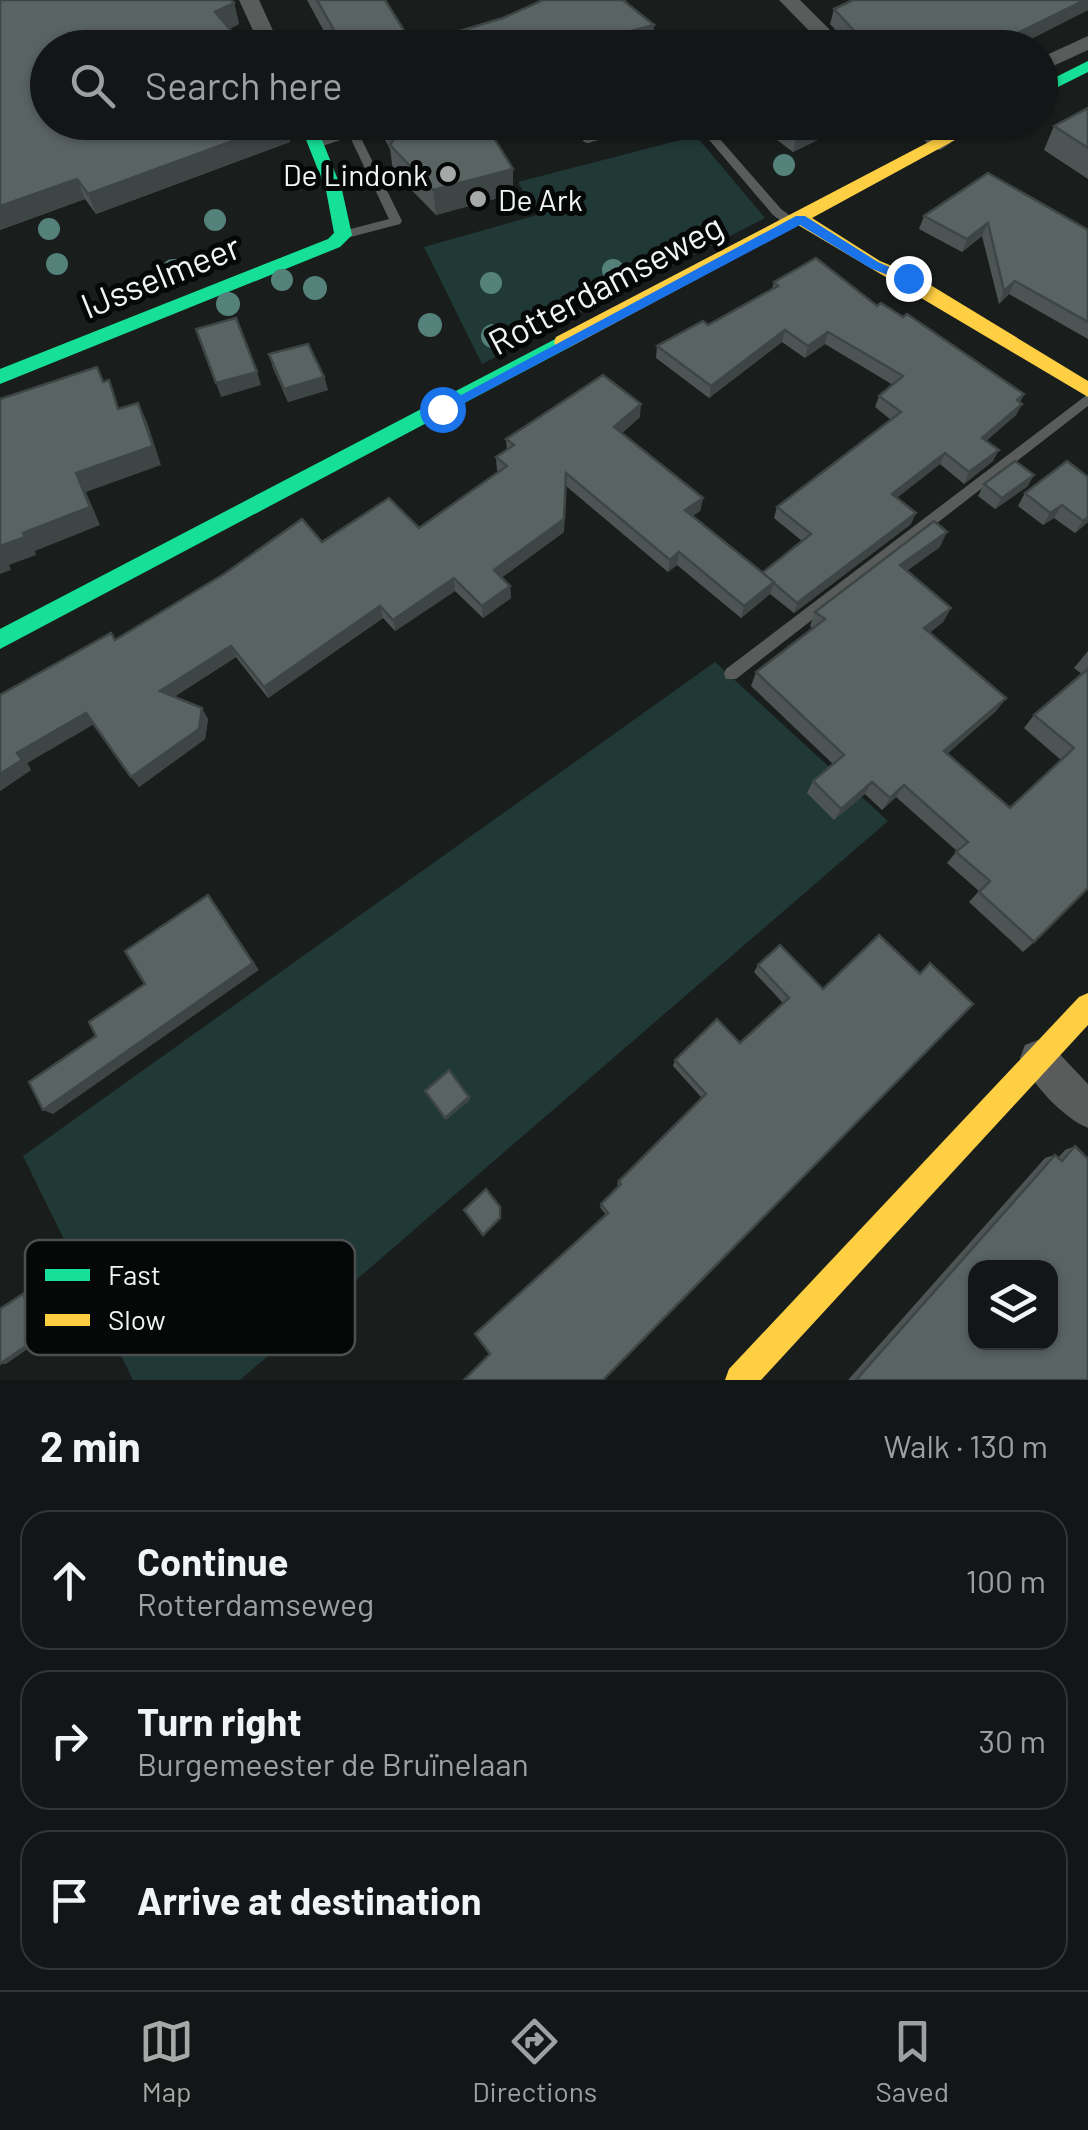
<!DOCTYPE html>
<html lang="en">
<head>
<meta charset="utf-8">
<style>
	:root { --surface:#131616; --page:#202323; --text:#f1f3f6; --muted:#9d9fa1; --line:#323535; --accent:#a5aaa9 }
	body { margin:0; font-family:Barlow,sans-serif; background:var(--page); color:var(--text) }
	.controls { position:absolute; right:30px; bottom:30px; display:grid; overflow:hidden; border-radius:20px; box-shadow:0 2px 8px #0004 }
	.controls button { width:90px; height:90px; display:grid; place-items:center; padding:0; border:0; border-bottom:2px solid var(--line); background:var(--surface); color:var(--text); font:50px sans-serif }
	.stop { position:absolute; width:30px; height:30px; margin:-22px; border:8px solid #1a73e8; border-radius:50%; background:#fff }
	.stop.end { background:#1a73e8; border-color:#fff; box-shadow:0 2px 10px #0008 }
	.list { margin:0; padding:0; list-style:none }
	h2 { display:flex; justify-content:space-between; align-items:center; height:130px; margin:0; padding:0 40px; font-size:42px }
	h2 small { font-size:32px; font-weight:400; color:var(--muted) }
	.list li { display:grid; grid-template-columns:65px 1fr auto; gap:30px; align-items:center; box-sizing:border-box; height:140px; margin:0 20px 20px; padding:0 20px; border:2px solid var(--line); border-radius:30px }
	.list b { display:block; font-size:38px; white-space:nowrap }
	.list p { margin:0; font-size:32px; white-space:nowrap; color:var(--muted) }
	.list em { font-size:32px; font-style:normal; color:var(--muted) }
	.icon { flex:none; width:55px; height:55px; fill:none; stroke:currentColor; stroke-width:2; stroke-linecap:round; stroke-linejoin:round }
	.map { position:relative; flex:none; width:1088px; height:1380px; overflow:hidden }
	.search { position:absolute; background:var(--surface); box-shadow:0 2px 8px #0004; left:30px; right:30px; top:30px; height:110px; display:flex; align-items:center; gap:25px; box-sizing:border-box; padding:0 35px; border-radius:55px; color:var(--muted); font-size:38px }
	.sheet { height:610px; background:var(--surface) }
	nav { display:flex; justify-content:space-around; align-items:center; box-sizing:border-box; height:140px; border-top:2px solid var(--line); background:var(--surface); font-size:28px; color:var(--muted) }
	nav a { display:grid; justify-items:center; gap:5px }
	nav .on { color:var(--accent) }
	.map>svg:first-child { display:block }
</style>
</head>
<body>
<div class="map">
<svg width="1088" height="1380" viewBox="0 0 1088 1380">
	<rect width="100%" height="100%" fill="#191e1d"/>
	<g fill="#213936">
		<path d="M696,136L765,218L482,364L424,247L537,215L518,182Z"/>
		<path d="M715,662L888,821L240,1380H133L23,1156Z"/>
	</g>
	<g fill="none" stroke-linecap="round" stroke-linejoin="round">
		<g fill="#5a5c5c" fill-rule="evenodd">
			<path d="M570,122H581L591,136L641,122H660L588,143L584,142Z"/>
			<path d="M694,122H705L781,209L796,220V226H788L773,215Z"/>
			<path d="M353,129L358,132L402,221L400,224L343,239L339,238V232L389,219L350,137L316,148L311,145Z"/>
			<path d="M1088,394V406L736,679H726L724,674L726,669Z"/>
		</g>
		<g fill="#5a5c5c" fill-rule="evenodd">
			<path d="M239,0H259L281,48H261Z"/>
			<path d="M779,0H800L848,48H826Z"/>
			<path d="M1088,36V50L1040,72V58Z"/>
			<path d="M907,122H930L951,143L940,150L932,148Z"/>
			<path d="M1038,1040L1051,1045L1088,1084V1128C1063,1118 1031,1083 1020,1058L1025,1045Z"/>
		</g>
		<g fill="#16e098" fill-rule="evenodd">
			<path d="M1088,61V72L1040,96V85Z"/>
			<path d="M299,122H315L342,190L352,235L340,247L0,384V369L328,239L334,233L326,190Z"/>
			<path d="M563,335L570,337V347L0,649V629Z"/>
		</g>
		<g fill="#ffcf43" fill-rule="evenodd">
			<path d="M967,122H988L812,218L880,261L914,275L1088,381V397L798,225L570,347H556L554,342L556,337Z"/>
			<path d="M1088,993V1025L761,1380H725L729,1369L1079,997Z"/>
		</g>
	</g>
	<g fill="#55817b">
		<circle cx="784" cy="165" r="11"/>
		<circle cx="215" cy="220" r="11"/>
		<circle cx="49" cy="229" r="11"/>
		<circle cx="57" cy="264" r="11"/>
		<circle cx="173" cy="270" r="11"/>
		<circle cx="613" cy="270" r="11"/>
		<circle cx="282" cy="280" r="11"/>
		<circle cx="491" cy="283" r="11"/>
		<circle cx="315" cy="288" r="12"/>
		<circle cx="228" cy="304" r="12"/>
		<circle cx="430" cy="325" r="12"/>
		<circle cx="493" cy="336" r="12"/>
	</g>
	<g fill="#4d5554">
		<path d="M0,0L234,3L239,24L48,122H286L290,142L96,214L85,199L0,230Z"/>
		<path d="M307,0H385L413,45L628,5L654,25L652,48H333Z"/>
		<path d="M834,9L1088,10L1013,48H852L830,24Z"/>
		<path d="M1088,108V179L1044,150L1054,126Z"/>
		<path d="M375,122H484L513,194L436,215L393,171L390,149Z"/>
		<path d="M753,122H838L836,131L793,152Z"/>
		<path d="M924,216L1088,230V339L1009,294L999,304L982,236L962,252L919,229Z"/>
		<path d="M774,282L877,306L1024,394L1020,402L1022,404L1016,415L986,441L993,461L964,484L940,464L897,497L911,524L794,613L770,594L741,618L677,565L668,572L566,486L564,532L501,578L510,586L511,598L483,618L455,591L395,631L383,618L268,698L236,657L174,697L208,719L205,739L139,787L94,724L27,763L31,770L0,791L115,640L322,542L419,528L499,472L497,470L496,457L507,450L506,439L640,417L622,433L703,498L700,511L692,516L762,573L802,541L774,518L777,507L891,420L875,407L879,396L893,385L825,344L805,358L782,342L709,398L656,358L657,346L708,325L772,289Z"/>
		<path d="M269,354L324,377L328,390L288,402L273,368Z"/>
		<path d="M1088,477V522L1075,533L1054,518L1043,525L1018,506L1025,493Z"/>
		<path d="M984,484L1028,486L995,509L978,496Z"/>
		<path d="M940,547L906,571L951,608L943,622L929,633L1006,698L996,711L947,754L1010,808L1061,760L1024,728L1034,715L1082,674L1074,668L1088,651V888L1034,942L1023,952L969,902L979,891L947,863L957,851L896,797L882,810L865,794L834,820L807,793L813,781L833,764L751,686L756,672L813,629L810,626L815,612Z"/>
		<path d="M758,965L823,989L490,1354L606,1215L600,1207L619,1186L617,1184L619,1181L702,1098L673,1066L675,1060L740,1043L783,1003L754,972Z"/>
		<path d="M1075,1146L1088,1380H848L1045,1158L1055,1155L1058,1158L1065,1150Z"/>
	</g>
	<g fill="#3e4545">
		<path d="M1085,0H1088V10L1013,48H987Z"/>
		<path d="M234,3L239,24L220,33L215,12Z"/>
		<path d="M654,25L652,48H610L627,32Z"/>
		<path d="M284,122H286L290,142L96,214L88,194Z"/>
		<path d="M827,122H838L836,131L793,152L796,138Z"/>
		<path d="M513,169V194L436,215L433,190Z"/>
		<path d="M77,179L85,199L0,230V206Z"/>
		<path d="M988,223L982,236L962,252L967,239Z"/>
		<path d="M1015,281L1009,294L999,304L1004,291Z"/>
		<path d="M785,330L782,342L709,398L711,386Z"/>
		<path d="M828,332L825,344L805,358L808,346Z"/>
		<path d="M257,372L261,385L221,397L216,383Z"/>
		<path d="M324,377L328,390L288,402L284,389Z"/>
		<path d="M138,403L147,422L161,465L86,492L100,525L35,551L36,555L9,565L11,570L0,574V546L23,533Z"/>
		<path d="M641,404L640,417L613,440L614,427Z"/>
		<path d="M1022,404L1016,415L976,449L982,438Z"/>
		<path d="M999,450L993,461L964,484L969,472Z"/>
		<path d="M945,453L940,464L888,505L892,494Z"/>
		<path d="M1034,475L1028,486L995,509L1002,498Z"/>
		<path d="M703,498L700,511L683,523L685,510Z"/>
		<path d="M1062,505L1054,518L1043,525L1050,513Z"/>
		<path d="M916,513L911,524L794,613L797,603Z"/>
		<path d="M1088,517V522L1075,533L1083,521Z"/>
		<path d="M564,519V532L494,583V570Z"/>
		<path d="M947,532L940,547L893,581L900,565Z"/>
		<path d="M679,552L677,565L668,572L670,560Z"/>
		<path d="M454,578L455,591L395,631L393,620Z"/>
		<path d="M774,582L770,594L741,618L744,606Z"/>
		<path d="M510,586L511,598L483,618L482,606Z"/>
		<path d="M380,606L383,618L268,698L264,687Z"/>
		<path d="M951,608L943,622L917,643L924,628Z"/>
		<path d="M231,646L236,657L166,702L160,691Z"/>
		<path d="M1006,698L996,711L935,764L944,751Z"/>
		<path d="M202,708L208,719L205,739L139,787L131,777Z"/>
		<path d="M86,713L94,724L27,763L31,770L0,791V774L17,753Z"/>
		<path d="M872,782L865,794L834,820L841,809Z"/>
		<path d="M904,785L896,797L882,810L890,798Z"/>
		<path d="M214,903L259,970L53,1114L43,1110Z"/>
		<path d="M469,1097L470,1100L446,1120L445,1118Z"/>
		<path d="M23,1294H29L46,1336L6,1364H0Z"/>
	</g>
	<g fill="#596362" stroke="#3e4545" stroke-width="2.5" fill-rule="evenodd">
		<path d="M0,0H231L234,3L215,12L246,48H48V122H284L88,194L77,179L0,206Z"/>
		<path d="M317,0H385L413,45L503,18L543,0H626L624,1L654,25L627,32L629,35L622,37L627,44L610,48H344Z"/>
		<path d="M853,0H1085L987,48H870L834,9Z"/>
		<path d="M1088,108V148L1054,126Z"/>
		<path d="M386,122H484L513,169L433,190L390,145L395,138Z"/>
		<path d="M775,122H827L796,138Z"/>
		<path d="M988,173L1088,230V322L1015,281L1004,291L988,223L967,239L924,216Z"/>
		<path d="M816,258L877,306L881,303L903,317L907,314L1024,394L1017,400L1022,404L982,438L999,450L969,472L945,453L892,494L916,513L797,603L762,573L811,534L777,507L901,412L879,396L903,376L828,332L808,346L785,330L711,386L657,346L703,321L708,325L778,286L774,282Z"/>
		<path d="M236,318L257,372L216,383L196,329Z"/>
		<path d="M308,344L324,377L284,389L269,354Z"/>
		<path d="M97,367L103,382L109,380L118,409L138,403L153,446L76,473L90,507L23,533L25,537L0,546V399Z"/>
		<path d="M603,375L641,404L614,427L703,498L685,510L774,582L744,606L679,552L670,560L566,473L564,519L494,570L510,586L482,606L454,578L393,620L380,606L264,687L231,646L160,691L202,708L199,729L131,777L86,713L17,753L22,760L0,774V695L111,633L115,640L224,574L302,519L322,542L389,498L419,528L507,466L496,457L514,445L506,439Z"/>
		<path d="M1015,461L1034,475L1002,498L984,484Z"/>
		<path d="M1067,461L1088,477V517L1083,521L1062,505L1050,513L1025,493Z"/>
		<path d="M934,521L947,532L900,565L951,608L924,628L1006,698L944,751L1010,808L1074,748L1034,715L1088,669V888L1034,942L979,892L990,881L956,852L968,842L904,785L890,798L872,782L841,809L813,781L844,755L756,672L825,619L815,612Z"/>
		<path d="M208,895L253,963L43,1110L29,1082L96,1036L89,1022L145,984L125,951Z"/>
		<path d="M879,935L920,974L930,963L973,1004L603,1380H464L490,1354L475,1334L608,1213L601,1204L621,1184L619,1181L706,1094L675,1060L717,1019L740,1043L789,998L758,965L780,945L823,989Z"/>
		<path d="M449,1070L469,1097L445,1118L425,1091Z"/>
		<path d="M1075,1146L1088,1159V1380H856L1055,1155L1062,1161ZM976,1268H1050V1342H976Z"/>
		<path d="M486,1189L500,1207V1218L483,1235L464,1210Z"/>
		<path d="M23,1294L40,1336L0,1364V1309Z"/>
	</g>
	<path fill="#1a73e8" d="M796,216H805L878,262L914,278L908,283L870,268L800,225L447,412L435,409Z"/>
	<g fill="#a5aaa9" stroke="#060808" stroke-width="4">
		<circle cx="448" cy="174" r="10"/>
		<circle cx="478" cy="199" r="10"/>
	</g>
	<g text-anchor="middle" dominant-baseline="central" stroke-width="10" stroke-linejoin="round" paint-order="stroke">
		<g font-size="30" fill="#f1f5f5" stroke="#060808" text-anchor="end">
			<text x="428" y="174">De Lindonk</text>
			<text x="498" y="199" text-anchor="start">De Ark</text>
		</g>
		<g font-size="35" fill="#f1f5f5" stroke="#060808">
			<text transform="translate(160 275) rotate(-22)">IJsselmeer</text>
			<text transform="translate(605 283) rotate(-28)">Rotterdamseweg</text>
		</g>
	</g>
	<rect x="25" y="1240" width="330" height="115" rx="15" fill="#060808" stroke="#4c4f4f" stroke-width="2.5"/>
	<rect x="45" y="1269" width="45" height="12" fill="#16e098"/>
	<rect x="45" y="1314" width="45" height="12" fill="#ffcf43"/>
	<g font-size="28" fill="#f1f5f5">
		<text x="108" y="1285">Fast</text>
		<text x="108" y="1330">Slow</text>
	</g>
</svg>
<div class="controls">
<button><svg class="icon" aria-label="layers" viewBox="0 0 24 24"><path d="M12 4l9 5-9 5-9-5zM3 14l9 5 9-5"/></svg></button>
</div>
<div class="stop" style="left:442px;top:409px"></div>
<div class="stop end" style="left:908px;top:278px"></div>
<div class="search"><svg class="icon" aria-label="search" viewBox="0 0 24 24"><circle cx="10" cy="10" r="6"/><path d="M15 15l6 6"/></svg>Search here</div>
</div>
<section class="sheet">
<h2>2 min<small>Walk · 130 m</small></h2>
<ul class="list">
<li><svg class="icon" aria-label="ahead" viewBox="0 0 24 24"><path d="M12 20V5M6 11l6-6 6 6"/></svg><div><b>Continue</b><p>Rotterdamseweg</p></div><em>100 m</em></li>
<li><svg class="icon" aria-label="right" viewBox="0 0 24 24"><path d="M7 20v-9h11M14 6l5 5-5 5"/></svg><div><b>Turn right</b><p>Burgemeester de Bruïnelaan</p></div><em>30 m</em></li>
<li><svg class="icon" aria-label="arrive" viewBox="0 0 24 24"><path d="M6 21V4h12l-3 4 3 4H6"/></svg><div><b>Arrive at destination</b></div></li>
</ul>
</section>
<nav>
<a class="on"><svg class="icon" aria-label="map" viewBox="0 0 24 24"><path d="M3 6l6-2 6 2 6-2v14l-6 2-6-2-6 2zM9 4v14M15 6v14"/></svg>Map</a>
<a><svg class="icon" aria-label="directions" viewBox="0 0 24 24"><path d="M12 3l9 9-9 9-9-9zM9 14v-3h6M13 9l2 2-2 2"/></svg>Directions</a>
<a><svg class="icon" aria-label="saved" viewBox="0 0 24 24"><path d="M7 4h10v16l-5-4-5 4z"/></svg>Saved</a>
</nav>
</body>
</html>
